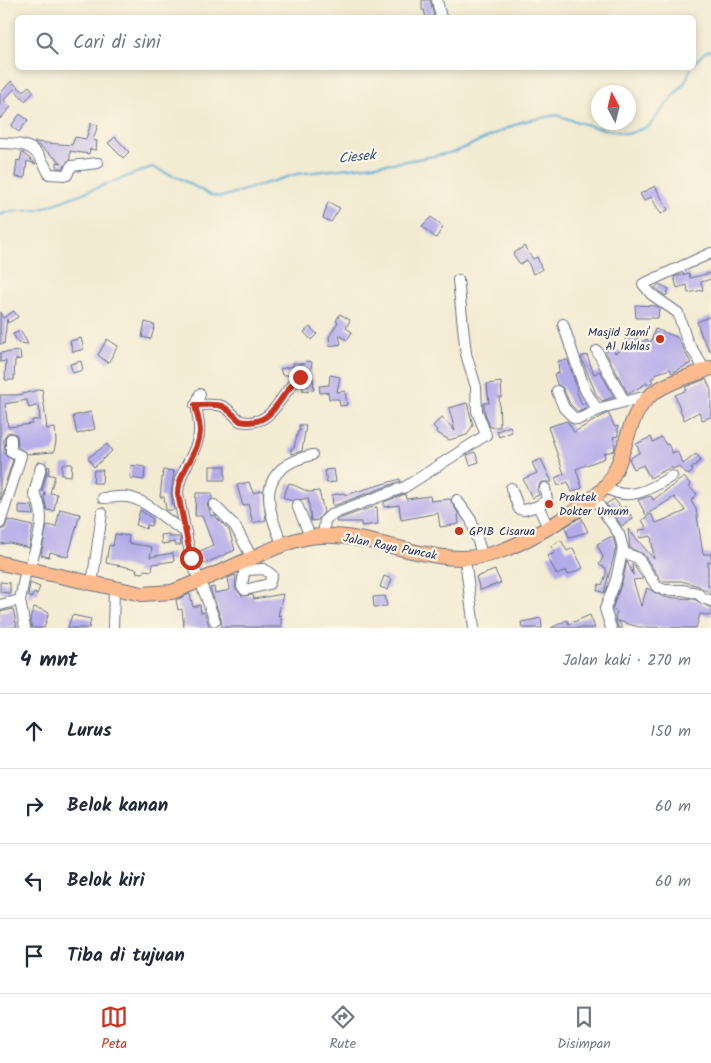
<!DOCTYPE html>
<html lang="id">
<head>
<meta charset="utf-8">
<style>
	:root { --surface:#fff; --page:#f6f6f7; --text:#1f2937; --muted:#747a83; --line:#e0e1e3; --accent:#c8321e }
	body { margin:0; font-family:Kalam,sans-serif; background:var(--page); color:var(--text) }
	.compass { position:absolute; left:591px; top:85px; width:45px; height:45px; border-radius:50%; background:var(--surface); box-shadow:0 2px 8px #0003; rotate:353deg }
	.stop { position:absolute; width:15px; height:15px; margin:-11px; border:4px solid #c8321e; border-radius:50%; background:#fff }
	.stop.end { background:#c8321e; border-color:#fff; box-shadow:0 1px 5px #0008 }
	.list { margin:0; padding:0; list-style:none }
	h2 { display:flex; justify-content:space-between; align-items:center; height:65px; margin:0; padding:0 20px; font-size:21px }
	h2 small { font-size:16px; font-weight:400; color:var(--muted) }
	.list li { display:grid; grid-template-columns:32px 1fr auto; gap:15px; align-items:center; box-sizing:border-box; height:75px; padding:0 20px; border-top:1px solid var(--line) }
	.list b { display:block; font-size:19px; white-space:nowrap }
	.list em { font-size:16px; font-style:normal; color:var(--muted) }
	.icon { flex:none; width:28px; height:28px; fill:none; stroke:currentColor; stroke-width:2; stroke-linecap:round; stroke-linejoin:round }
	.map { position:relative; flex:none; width:711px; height:628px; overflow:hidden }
	.search { position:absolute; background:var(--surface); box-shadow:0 2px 8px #0003; left:15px; right:15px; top:15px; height:55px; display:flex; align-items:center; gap:12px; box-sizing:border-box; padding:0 18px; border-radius:8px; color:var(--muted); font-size:19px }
	.sheet { height:365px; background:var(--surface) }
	nav { display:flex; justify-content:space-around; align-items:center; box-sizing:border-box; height:70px; border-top:1px solid var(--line); background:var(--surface); font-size:14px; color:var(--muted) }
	nav a { display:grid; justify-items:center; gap:2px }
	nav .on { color:var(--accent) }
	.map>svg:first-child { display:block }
</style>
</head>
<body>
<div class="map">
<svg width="711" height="628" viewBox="0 0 711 628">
	<rect width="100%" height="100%" fill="#fcf5e5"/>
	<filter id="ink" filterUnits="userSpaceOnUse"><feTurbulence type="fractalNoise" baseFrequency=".02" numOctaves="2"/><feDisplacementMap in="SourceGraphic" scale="10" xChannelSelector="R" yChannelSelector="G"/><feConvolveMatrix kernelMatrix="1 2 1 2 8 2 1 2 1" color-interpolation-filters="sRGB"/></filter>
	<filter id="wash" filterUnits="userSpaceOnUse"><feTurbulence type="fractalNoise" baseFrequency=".0096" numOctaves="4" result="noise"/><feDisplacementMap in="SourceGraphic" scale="20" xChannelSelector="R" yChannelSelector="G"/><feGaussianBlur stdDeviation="1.12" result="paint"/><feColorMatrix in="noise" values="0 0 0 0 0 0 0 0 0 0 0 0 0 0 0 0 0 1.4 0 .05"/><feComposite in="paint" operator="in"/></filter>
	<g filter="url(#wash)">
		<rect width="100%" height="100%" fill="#f3ebd1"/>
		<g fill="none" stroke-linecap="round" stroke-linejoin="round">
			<g stroke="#5daed8" stroke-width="2">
				<path d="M694,63L705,52L711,50"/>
				<path d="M0,215L8,212L38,210L152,167L181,179L210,195L221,197L297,174L401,162L455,152L521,122L556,115L590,126L628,134L649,126L685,82L691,68"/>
			</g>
		</g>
		<g id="blocks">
			<g fill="#b3aaea" fill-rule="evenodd">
				<path d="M422,0H430L434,17L426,18L424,10H422Z"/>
				<path d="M11,81L23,91L29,86L34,92L25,101L14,89L4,100L11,107L0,119V94Z"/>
				<path d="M20,114L28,120L19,132L11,126Z"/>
				<path d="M91,123L98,125L93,140L97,141L96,150L90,149L89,154L70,151V159L63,168H57V162L62,163L34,142L72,145L75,137L86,139Z"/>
				<path d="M115,137L129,152L123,158L108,143Z"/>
				<path d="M22,152L36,164L27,161L25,178L15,177L17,160L20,161Z"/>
				<path d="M655,186L668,210L661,214L651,197L644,201L640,194Z"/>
				<path d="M328,202L340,208L331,222L323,218Z"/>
				<path d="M431,217L443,227L436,238L422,226Z"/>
				<path d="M524,246L533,259L537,257L542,270L533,274L527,260L520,264L513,254Z"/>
				<path d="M689,273L690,278L711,273V279L701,282L703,290L688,293L687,285L677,288L674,277Z"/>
				<path d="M659,284L669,289L666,296L655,288Z"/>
				<path d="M635,305L656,306L659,308L658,318H636Z"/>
				<path d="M14,311L18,317L8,323L7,319L4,344H0V312L3,318Z"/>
				<path d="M340,314L350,320L346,328L352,332L347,340L339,335L341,344L330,346L329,337L338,322L336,321Z"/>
				<path d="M711,316V352L702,337L697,322Z"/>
				<path d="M145,322L155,325L151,339L142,337Z"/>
				<path d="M310,327L317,334L311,340L304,332Z"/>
				<path d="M655,329L677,337L691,363L672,373L670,369L655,374L656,376L651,379L653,382L647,385V383L628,394L605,351L612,348L615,353L626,347L625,332L637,331L638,345L647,339L650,344Z"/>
				<path d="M21,331L28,344L18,343L13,334Z"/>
				<path d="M81,338L84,349L73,352L70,341Z"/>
				<path d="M107,339L118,346L108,363L98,355Z"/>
				<path d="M20,351L21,359L15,360L14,380H5L6,361L0,362V353Z"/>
				<path d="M587,355L594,374L600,371L614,397L602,401L596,394L581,357Z"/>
				<path d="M568,360L577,389L576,390L582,405L585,403L587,408L578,412L570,404L563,388L557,384L554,374L559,373L558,361Z"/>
				<path d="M81,361L83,370L73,373L70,364Z"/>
				<path d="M306,361L312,362L309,380L313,379L314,390L303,391V384L307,376L302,371L298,370L292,375H282L280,369L293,366V363L305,364Z"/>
				<path d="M330,375L340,377L337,392L345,391L347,405L340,406L339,399H329L328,392L320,393L319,386L329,385Z"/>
				<path d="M706,379L711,390V417L702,420L699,412L684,420L675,395L687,390L685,387Z"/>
				<path d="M501,382L502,397H499L500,427H490L484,410V403H489L487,384Z"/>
				<path d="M42,389L47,429L55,428L56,442L54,452L28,454L18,447L17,435L11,432L7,433L4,439V453L6,456L13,460L0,500V395H18ZM27,400L29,408L39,405L40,420H32V424L8,427L5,404Z"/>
				<path d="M467,403L473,425L467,435L449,440L436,432L437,430L433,426L442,417L455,431L449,408Z"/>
				<path d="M91,412L95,429L77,434L73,416Z"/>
				<path d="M608,413L615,427L618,426V436L613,437L615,445L614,451L604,453L605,458L576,469L582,488L572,492L568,482L558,486L555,478L564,474L548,427L567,421L574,432Z"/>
				<path d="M299,425H306L302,451L291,454V448H294L298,431H300Z"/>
				<path d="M510,426L512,432L499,437L497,431Z"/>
				<path d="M651,437L653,442L661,437L666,445L668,444L672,453L677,451L683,464L696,454L701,460L691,469L693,470L689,475L678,467L672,469L671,467L650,478L643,465L634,469L629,459L640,452L636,444Z"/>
				<path d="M107,444L112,451L94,467L88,458Z"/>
				<path d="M475,452L479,462L470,465L467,455Z"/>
				<path d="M541,459L552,482H541L537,489L539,495L532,498L523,479L537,473L532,463Z"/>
				<path d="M62,464H72L71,476L62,475Z"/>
				<path d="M131,465L145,467L144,480L130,478Z"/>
				<path d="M48,466L50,467L48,474L55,476L50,493L57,494L54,511L47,510L44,498L45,492L42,491Z"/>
				<rect x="210" y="466" width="15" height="14"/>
				<path d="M334,469L336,482L327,483L325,470Z"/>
				<path d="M94,470H103L102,483H93Z"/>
				<path d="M163,470L174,471L171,493L174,510H166L164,497H160Z"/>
				<path d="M684,477L691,485L689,487L697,494L691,501L696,509L703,554H711V562H708V586H711V594L699,586L681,581H662L643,554L630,548L628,529L654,559L651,536L640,538L639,530L647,529L642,520L651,514L656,523L684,512L685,510L674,497L646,515L638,500L651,496L653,500Z"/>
				<path d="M400,479L401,481L333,506L332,495L344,493L345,495Z"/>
				<path d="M249,482L253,493L263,490L266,520L253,523L248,504L243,506L237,485Z"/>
				<path d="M289,483L309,492L319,491L324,512L318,520L311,521L308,498L292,501L283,497Z"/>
				<path d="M196,493H212V499L207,504L211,516L214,515L229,530L235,550L204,564L198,552L213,545L202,516H195Z"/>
				<path d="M405,494L406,499L430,496L431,501L450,499L458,513L459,524L440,527L438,513L401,520L399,505L384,507V502Z"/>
				<path d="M614,499L622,509L625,506L633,519L622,526L606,504Z"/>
				<path d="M19,505L32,506L34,515L19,514Z"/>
				<path d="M377,507L378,524L361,526V522H336V520L369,508Z"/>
				<path d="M60,509L80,514L68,557L50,552L49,557L41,555L47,525L56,527Z"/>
				<path d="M140,510L153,519L151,526L147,525L146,529L136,525Z"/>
				<path d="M581,517L588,532L569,537L565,527Z"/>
				<path d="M8,520L33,526L29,548L10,543L0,544V530L5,528Z"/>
				<path d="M115,534L129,536L128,543L152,547L150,557L173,553L174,561L153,564L152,571L144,570L143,573L136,572L137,569L106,563L109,545L113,546Z"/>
				<path d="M169,534V537H180L181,545H175V542L162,544L161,535Z"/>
				<path d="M610,537H613L616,548L604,593L597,590L599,584L602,585L606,574V568L599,565L603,557L597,544Z"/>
				<path d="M561,540L567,551L573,548L583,568L568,575L566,570L557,575L547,556L555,553L551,546Z"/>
				<path d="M627,561L633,575L632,563L643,579L633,580L641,606L647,588L663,597L694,599L711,608V616L700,614L696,628L639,627L618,621L622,628H618L615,617L617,612L612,609L622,582Z"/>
				<path d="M495,570L501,583L480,590L476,577Z"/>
				<path d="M236,575L235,588L242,596L253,595L254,599L283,594L278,616L281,615V627H222L221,619L210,588L214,587L215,593L230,590L228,578Z"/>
				<path d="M384,576L392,579L388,590L380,587Z"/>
				<path d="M0,582L10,583V593L0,592Z"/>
				<path d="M30,583L40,587L37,594L34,593L31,598L28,596Z"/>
				<path d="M190,594L193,607L200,605L201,613L204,612L210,628H184L182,609L178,610L176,600Z"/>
				<path d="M385,596L387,606L374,607L373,597Z"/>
				<path d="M34,607L49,612L44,628H32L30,618Z"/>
				<path d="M13,609L17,627L0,628V612Z"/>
				<path d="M72,615L91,619L89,628H68Z"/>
				<path d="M590,615L595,628H551L567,620L569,624Z"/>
				<path d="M541,618L542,628H522L521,622Z"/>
			</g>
		</g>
	</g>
	<g filter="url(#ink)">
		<use href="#blocks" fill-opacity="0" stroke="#677186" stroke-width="1"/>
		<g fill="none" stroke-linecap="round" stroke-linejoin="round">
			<defs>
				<g id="minor">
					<path d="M437,0L441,18"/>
					<path d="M0,143C29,143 37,147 49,174L67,175L71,166L98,163"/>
					<path d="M563,324L585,390L597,409"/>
					<path d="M597,351L624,401"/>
					<path d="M705,370L687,341L678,313L651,294L643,284L711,253"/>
					<path d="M557,391L564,408L574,418L579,419L605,407L651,395"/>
					<path d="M195,405C222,405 221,401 240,421C275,428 278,394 300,377"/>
					<path d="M605,487C628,503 651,489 672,476"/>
					<path d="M511,488L519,509L524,510L538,506L548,527"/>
					<path d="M103,498C110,498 119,496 127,497C149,500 167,523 186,532"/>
					<path d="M594,498L619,534L623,548L616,580L605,609L611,628"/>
					<path d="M457,500L471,520L483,557"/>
					<path d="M214,505L235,526L252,558"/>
					<path d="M297,505L310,536"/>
					<path d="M538,506L547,500L545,488"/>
					<path d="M0,523L21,456L11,452V439"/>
					<path d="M323,536L325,520L332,514L405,487L486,435L477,411L476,387L466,354L458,280"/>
					<path d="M283,545C263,502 258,468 312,455"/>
					<path d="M622,552L638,558L657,587L665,590H682L697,593L703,598L711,601"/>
					<path d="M465,559L474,628"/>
					<path d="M264,569L272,575L269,584L245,590L242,586L244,573L247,570Z"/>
					<path d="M29,570C36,546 49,515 34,494L41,467"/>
					<path d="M199,581L191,558L178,494C178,474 193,459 198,439C203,422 192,413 200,394"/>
					<path d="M200,581L215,621"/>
					<path d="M92,584L102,513"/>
					<path d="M0,605L20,600"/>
					<path d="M25,628L20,600L26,569"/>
					<path d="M113,628L114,589"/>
				</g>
				<path id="highway" d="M0,563L142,594L172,592C197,582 221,572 245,561C269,551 294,537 320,536C384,533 443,576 506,549C529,540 590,505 605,487C628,460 624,416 652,394C669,381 692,376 711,368"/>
			</defs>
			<use href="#minor" stroke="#677186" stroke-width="12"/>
			<use href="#highway" stroke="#677186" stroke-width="16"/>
			<use href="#minor" stroke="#fff" stroke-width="10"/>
			<use href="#highway" stroke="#fbbb8d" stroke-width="14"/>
		</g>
	</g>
	<g fill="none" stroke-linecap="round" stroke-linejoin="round" filter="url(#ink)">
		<path stroke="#c8321e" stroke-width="6" d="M191,558L178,494C178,471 199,454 200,432C200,423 197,414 195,405C222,405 220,401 240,421C275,428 278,394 300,377"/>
	</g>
	<g fill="#c8321e" stroke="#fcf5e5" stroke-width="2">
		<circle cx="660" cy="339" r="5"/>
		<circle cx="549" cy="504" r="5"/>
		<circle cx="459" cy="531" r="5"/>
	</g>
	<g text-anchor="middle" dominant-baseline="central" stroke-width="4.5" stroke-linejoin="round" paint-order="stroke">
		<g font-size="12" fill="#1b2f5e" stroke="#fcf5e5" text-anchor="start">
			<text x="650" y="332" text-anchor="end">Masjid Jami'<tspan x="650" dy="14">Al Ikhlas</tspan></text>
			<text x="559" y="497">Praktek<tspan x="559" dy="14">Dokter Umum</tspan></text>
			<text x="469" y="531">GPIB Cisarua</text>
		</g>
		<g font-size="12" fill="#1b2f5e" stroke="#fcf5e5">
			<text transform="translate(390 547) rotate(11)">Jalan Raya Puncak</text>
		</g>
		<g font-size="14" font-style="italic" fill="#2f5583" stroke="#fcf5e5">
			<text transform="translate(357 157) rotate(-6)">Ciesek</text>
		</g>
	</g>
</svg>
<svg class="compass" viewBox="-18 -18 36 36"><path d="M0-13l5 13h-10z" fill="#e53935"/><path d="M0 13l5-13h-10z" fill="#747a83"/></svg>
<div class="stop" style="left:191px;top:558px"></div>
<div class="stop end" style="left:300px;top:377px"></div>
<div class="search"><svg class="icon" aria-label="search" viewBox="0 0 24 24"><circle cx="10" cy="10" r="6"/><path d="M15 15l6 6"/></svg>Cari di sini</div>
</div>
<section class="sheet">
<h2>4 mnt<small>Jalan kaki · 270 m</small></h2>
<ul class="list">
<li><svg class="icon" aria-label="ahead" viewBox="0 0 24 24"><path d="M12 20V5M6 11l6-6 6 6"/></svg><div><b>Lurus</b></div><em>150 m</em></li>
<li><svg class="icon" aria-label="right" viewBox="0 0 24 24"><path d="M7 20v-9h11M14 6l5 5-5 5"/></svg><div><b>Belok kanan</b></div><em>60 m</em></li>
<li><svg class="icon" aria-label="left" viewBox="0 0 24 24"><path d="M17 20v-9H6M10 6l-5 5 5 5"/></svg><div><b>Belok kiri</b></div><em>60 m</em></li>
<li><svg class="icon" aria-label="arrive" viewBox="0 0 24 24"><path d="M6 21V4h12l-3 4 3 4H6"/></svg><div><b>Tiba di tujuan</b></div></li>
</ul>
</section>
<nav>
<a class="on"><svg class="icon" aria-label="map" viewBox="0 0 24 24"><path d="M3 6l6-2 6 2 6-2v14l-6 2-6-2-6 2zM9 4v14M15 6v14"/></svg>Peta</a>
<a><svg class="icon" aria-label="directions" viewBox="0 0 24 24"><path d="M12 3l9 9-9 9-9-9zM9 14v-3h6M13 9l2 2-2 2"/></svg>Rute</a>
<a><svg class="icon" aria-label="saved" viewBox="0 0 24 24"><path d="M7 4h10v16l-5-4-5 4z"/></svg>Disimpan</a>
</nav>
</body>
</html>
